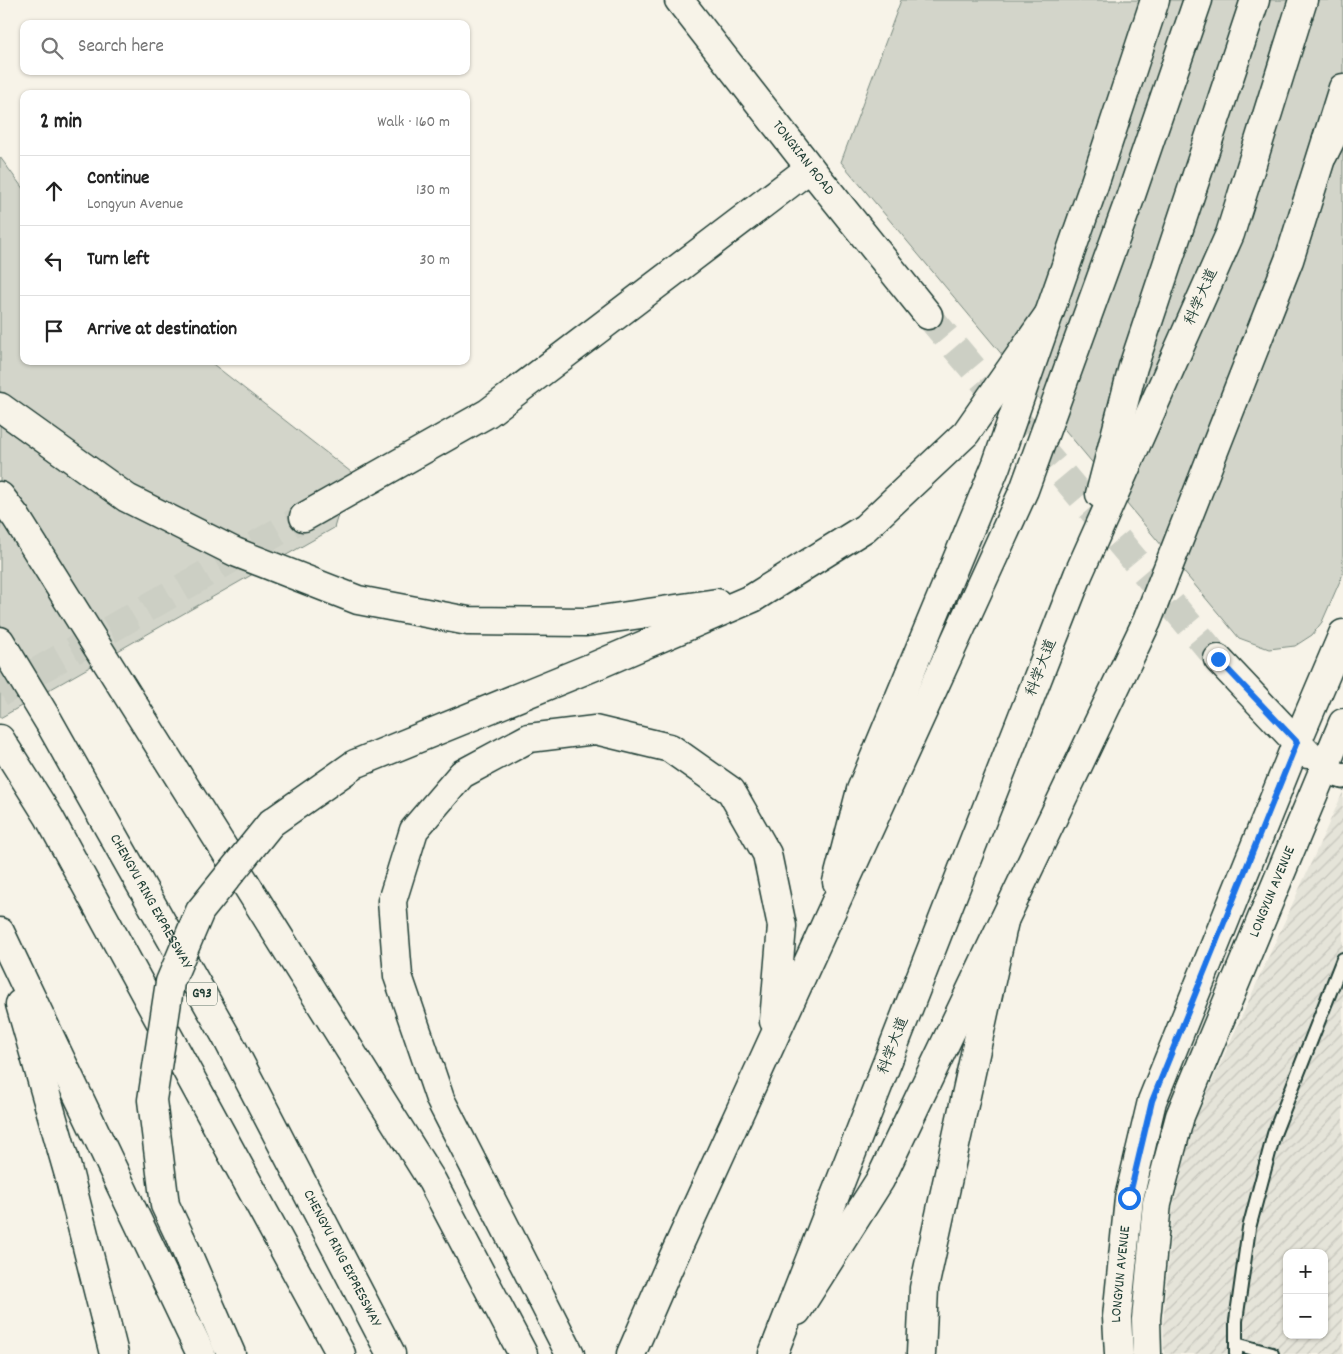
<!DOCTYPE html>
<html lang="en">
<head>
<meta charset="utf-8">
<style>
	:root { --surface:#fff; --page:#f2f2f2; --text:#222; --muted:#767676; --line:#e0e0e0 }
	body { margin:0; font-family:Dekko,"LXGW WenKai TC",sans-serif; background:var(--page); color:var(--text) }
	.controls { position:absolute; right:15px; bottom:15px; display:grid; overflow:hidden; border-radius:10px; box-shadow:0 1px 4px #0004 }
	.controls button { width:45px; height:45px; display:grid; place-items:center; padding:0; border:0; border-bottom:1px solid var(--line); background:var(--surface); color:var(--text); font:25px sans-serif }
	.stop { position:absolute; width:15px; height:15px; margin:-11px; border:4px solid #1a73e8; border-radius:50%; background:#fff }
	.stop.end { background:#1a73e8; border-color:#fff; box-shadow:0 1px 5px #0008 }
	.list { margin:0; padding:0; list-style:none }
	h2 { display:flex; justify-content:space-between; align-items:center; height:65px; margin:0; padding:0 20px; font-size:21px }
	h2 small { font-size:16px; font-weight:400; color:var(--muted) }
	.list li { display:grid; grid-template-columns:32px 1fr auto; gap:15px; align-items:center; box-sizing:border-box; height:70px; padding:0 20px; border-top:1px solid var(--line) }
	.list b { display:block; font-size:19px; white-space:nowrap }
	.list p { margin:0; font-size:16px; white-space:nowrap; color:var(--muted) }
	.list em { font-size:16px; font-style:normal; color:var(--muted) }
	.icon { flex:none; width:28px; height:28px; fill:none; stroke:currentColor; stroke-width:2; stroke-linecap:round; stroke-linejoin:round }
	.map { position:relative; flex:none; width:1343px; height:1354px; overflow:hidden }
	.search { position:absolute; background:var(--surface); box-shadow:0 1px 4px #0004; left:20px; top:20px; width:450px; height:55px; display:flex; align-items:center; gap:12px; box-sizing:border-box; padding:0 18px; border-radius:10px; color:var(--muted); font-size:19px }
	.panel { position:absolute; background:var(--surface); box-shadow:0 1px 4px #0004; left:20px; top:90px; width:450px; height:275px; border-radius:10px }
	.map>svg:first-child { display:block }
</style>
</head>
<body>
<div class="map">
<svg width="1343" height="1354" viewBox="0 0 1343 1354">
	<defs>
		<pattern id="industrial-furrows" width="10" height="10" patternUnits="userSpaceOnUse" patternTransform="scale(1.25)"><rect width="10" height="10" fill="#e5e4d9"/><path d="M-1 1l2-2M0 10L10 0M9 11l2-2" fill="none" stroke="#c4c4bb"/></pattern>
	</defs>
	<rect width="100%" height="100%" fill="#f7f3e8"/>
	<filter id="ink" filterUnits="userSpaceOnUse"><feTurbulence type="fractalNoise" baseFrequency=".02" numOctaves="2"/><feDisplacementMap in="SourceGraphic" scale="10" xChannelSelector="R" yChannelSelector="G"/><feConvolveMatrix kernelMatrix="1 2 1 2 8 2 1 2 1" color-interpolation-filters="sRGB"/></filter>
	<g filter="url(#ink)">
		<path fill="url(#industrial-furrows)" fill-rule="evenodd" d="M1343,792V1354H1164L1163,1322L1173,1207L1194,1122ZM1287,1253H1324V1335H1287Z"/>
		<g fill="#d3d5ca" stroke="#79897f">
			<path d="M901,0H1343V574L1322,622L1312,635L1295,646L1269,649L1239,638L841,162Z"/>
			<path d="M0,157L24,190V361H209L351,472L334,528L0,718Z"/>
		</g>
		<g fill="none" stroke-linecap="round" stroke-linejoin="round">
			<g stroke="#cccfc4" stroke-width="28" stroke-dasharray="28 14" stroke-linecap="butt">
				<path d="M928,315L1218,659"/>
				<path d="M0,693L304,517"/>
			</g>
			<defs>
				<g id="lane">
					<path d="M1236,1344L1272,1354"/>
					<path d="M1236,1354V1321L1249,1228L1274,1134L1343,959"/>
				</g>
				<path id="street" d="M1324,770L1343,776"/>
				<g id="secondary">
					<path id="s1" d="M679,0L810,168L928,315"/>
					<path d="M304,517L488,413L810,168"/>
					<path d="M1218,659L1308,754"/>
					<path d="M837,882L861,790L996,466L1094,185L1155,0"/>
					<path d="M797,1311L880,1180L1147,621L1289,260L1343,88"/>
					<path id="s2" d="M1119,1354L1117,1317L1129,1198L1152,1101L1297,742L1343,634"/>
					<path id="s3" d="M1147,1354L1146,1319L1157,1203L1180,1116L1343,723"/>
				</g>
				<path id="primary" d="M1323,155L1343,115"/>
				<g id="highway">
					<path d="M0,407L127,498L235,552L358,600L468,621L586,622L717,603"/>
					<path d="M1100,494L1133,367L1255,0"/>
					<path d="M0,496L16,517L432,1181L523,1354"/>
					<path id="s4" d="M0,641L49,722L227,1038L391,1354"/>
					<path d="M0,739L49,817L341,1354"/>
					<path d="M355,764L595,666L753,598L865,528L966,433L1049,314"/>
					<path d="M0,932L201,1354"/>
					<path d="M20,1004L69,1175L114,1354"/>
					<path d="M181,1239L231,1354"/>
					<path d="M570,1354L440,1099L398,976L392,901L414,830L462,774L529,738L595,730L670,748L731,791L767,854L782,926L774,1021"/>
					<path d="M631,1354L668,1269L1024,490L1129,201L1198,0"/>
					<path d="M773,1354L1078,575L1230,234L1303,0"/>
					<path d="M921,1354L924,1288L1004,921"/>
				</g>
			</defs>
			<use href="#lane" stroke="#1f3d34" stroke-width="16"/>
			<use href="#street" stroke="#1f3d34" stroke-width="29"/>
			<use href="#secondary" stroke="#1f3d34" stroke-width="31"/>
			<use href="#primary" stroke="#1f3d34" stroke-width="31"/>
			<use href="#highway" stroke="#1f3d34" stroke-width="31"/>
			<use href="#lane" stroke="#f7f3e8" stroke-width="12"/>
			<use href="#street" stroke="#f7f3e8" stroke-width="25"/>
			<use href="#secondary" stroke="#f7f3e8" stroke-width="28"/>
			<use href="#primary" stroke="#f7f3e8" stroke-width="28"/>
			<use href="#highway" stroke="#f7f3e8" stroke-width="28"/>
			<defs>
				<path id="highway-bridge" d="M181,1239L165,1205L152,1100L170,982L200,911L271,823L355,764"/>
			</defs>
			<use href="#highway-bridge" stroke="#1f3d34" stroke-width="31" stroke-linecap="butt"/>
			<use href="#highway-bridge" stroke="#f7f3e8" stroke-width="28"/>
		</g>
	</g>
	<g fill="none" stroke-linecap="round" stroke-linejoin="round" filter="url(#ink)">
		<path stroke="#1a73e8" stroke-width="6" d="M1129,1198L1152,1101L1297,742L1218,659"/>
	</g>
	<g text-anchor="middle" dominant-baseline="central" stroke-width="4.5" stroke-linejoin="round" paint-order="stroke">
		<rect fill="#f7f3e8" stroke="#60746a" stroke-width="1" x="187" y="982.5" width="30" height="23" rx="4"/>
		<g font-size="14" font-weight="bold" fill="#1f3d34">
			<text x="202" y="994">G93</text>
		</g>
		<g font-size="15" fill="#1f3d34" stroke="#f7f3e8">
			<text stroke="none"><textPath href="#s1" startOffset="201">TONGXIAN ROAD</textPath></text>
			<text transform="translate(1202 297) rotate(-66)">科学大道</text>
			<text transform="translate(1042 668) rotate(-69)">科学大道</text>
			<text stroke="none"><textPath href="#s3" startOffset="484">LONGYUN AVENUE</textPath></text>
			<text stroke="none"><textPath href="#s4" startOffset="301">CHENGYU RING EXPRESSWAY</textPath></text>
			<text transform="translate(894 1046) rotate(-69)">科学大道</text>
			<text stroke="none"><textPath href="#s4" startOffset="706">CHENGYU RING EXPRESSWAY</textPath></text>
			<text stroke="none"><textPath href="#s2" startOffset="80">LONGYUN AVENUE</textPath></text>
		</g>
	</g>
</svg>
<div class="controls">
<button>+</button>
<button>−</button>
</div>
<div class="stop" style="left:1129px;top:1198px"></div>
<div class="stop end" style="left:1218px;top:659px"></div>
<div class="search"><svg class="icon" aria-label="search" viewBox="0 0 24 24"><circle cx="10" cy="10" r="6"/><path d="M15 15l6 6"/></svg>Search here</div>
<section class="panel">
<h2>2 min<small>Walk · 160 m</small></h2>
<ul class="list">
<li><svg class="icon" aria-label="ahead" viewBox="0 0 24 24"><path d="M12 20V5M6 11l6-6 6 6"/></svg><div><b>Continue</b><p>Longyun Avenue</p></div><em>130 m</em></li>
<li><svg class="icon" aria-label="left" viewBox="0 0 24 24"><path d="M17 20v-9H6M10 6l-5 5 5 5"/></svg><div><b>Turn left</b></div><em>30 m</em></li>
<li><svg class="icon" aria-label="arrive" viewBox="0 0 24 24"><path d="M6 21V4h12l-3 4 3 4H6"/></svg><div><b>Arrive at destination</b></div></li>
</ul>
</section>
</div>
</body>
</html>
